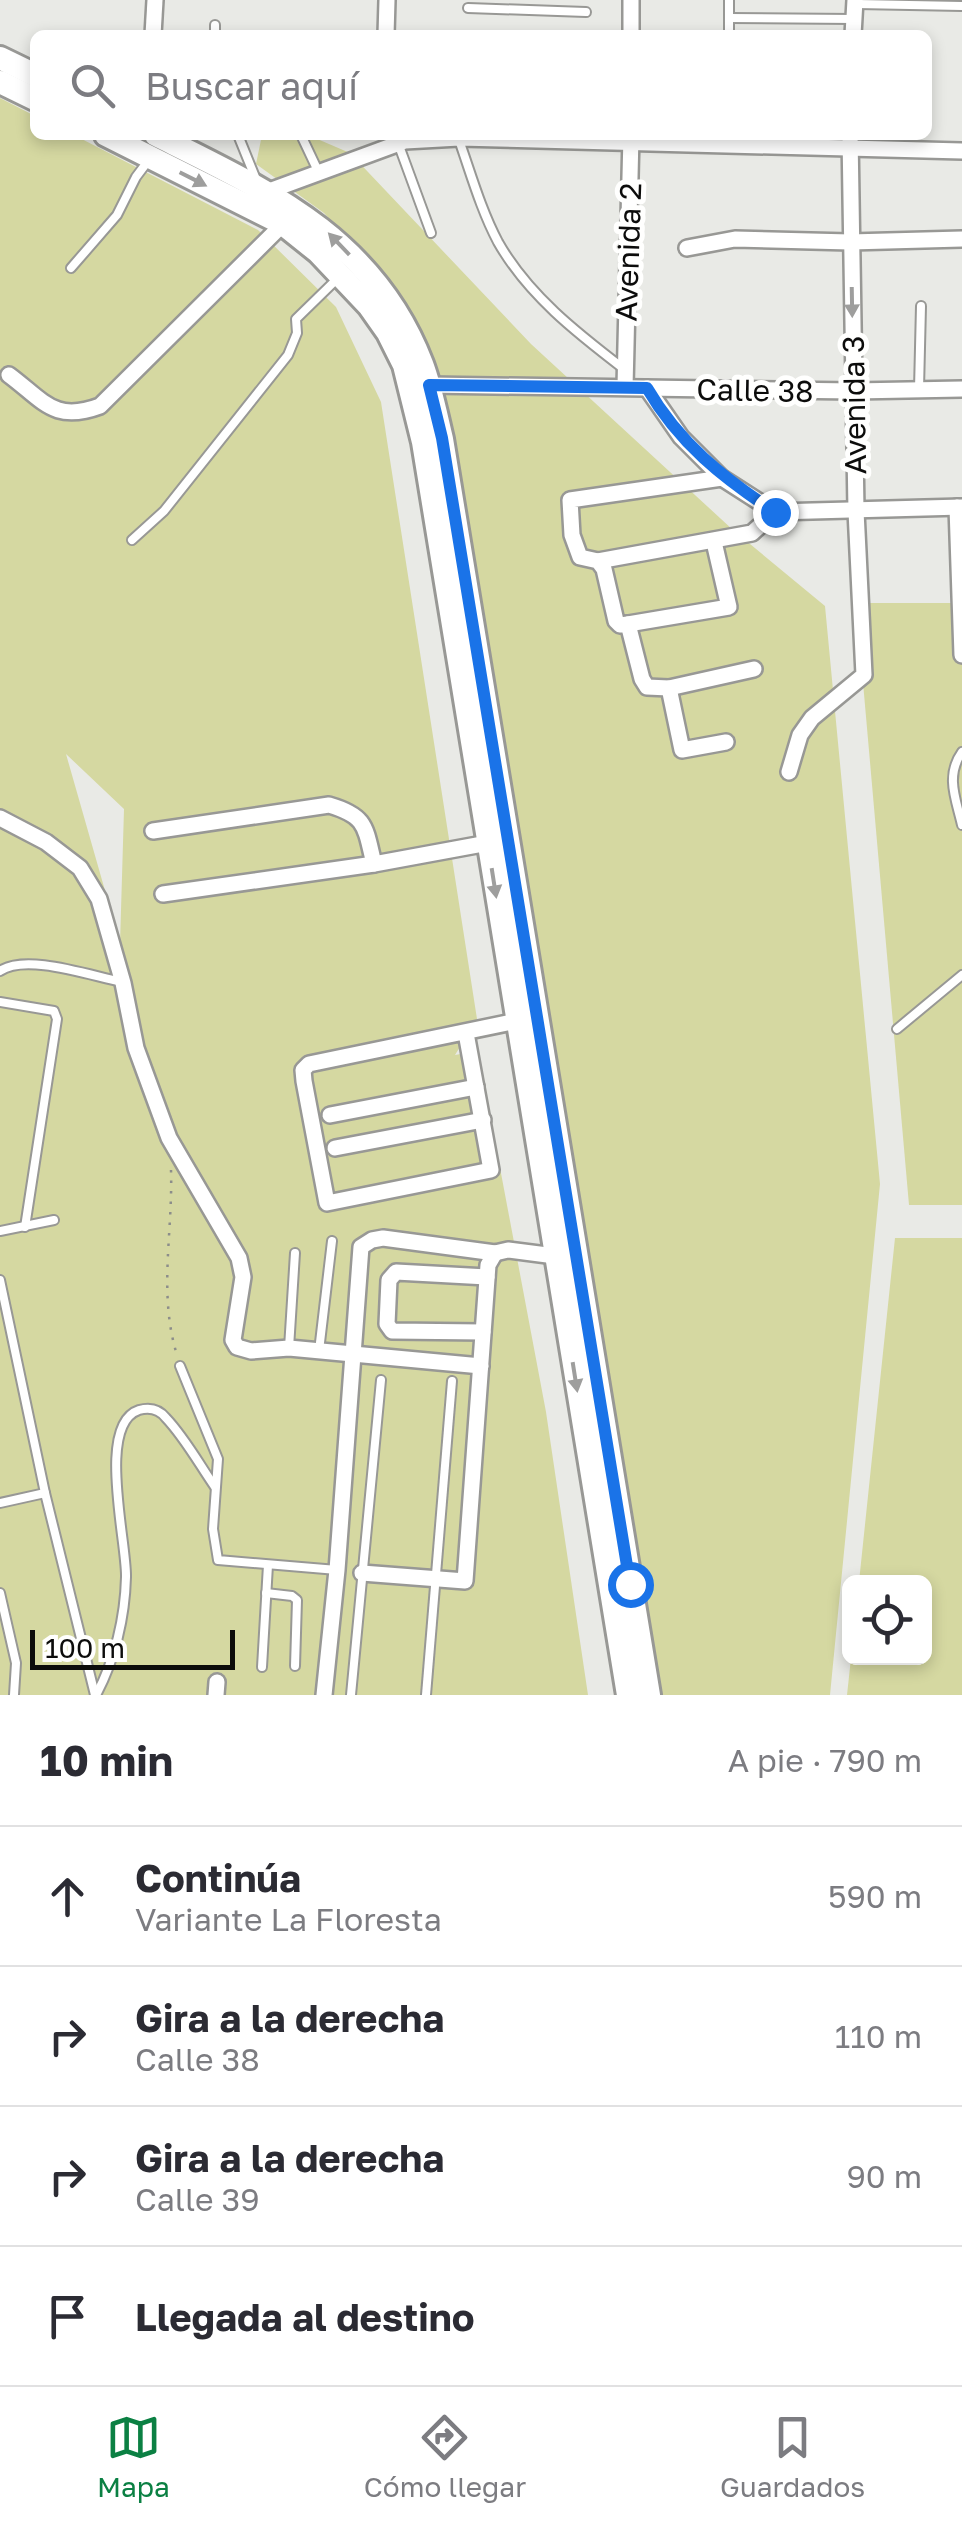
<!DOCTYPE html>
<html lang="es">
<head>
<meta charset="utf-8">
<style>
	:root { --surface:#fff; --page:#f2f2f3; --text:#2b2b33; --muted:#7c7c81; --line:#e1e1e2; --accent:#0b8043 }
	body { margin:0; font-family:"Golos Text",sans-serif; background:var(--page); color:var(--text) }
	.controls { position:absolute; right:30px; bottom:30px; display:grid; overflow:hidden; border-radius:15px; box-shadow:0 5px 15px #0003 }
	.controls button { width:90px; height:90px; display:grid; place-items:center; padding:0; border:0; border-bottom:2px solid var(--line); background:var(--surface); color:var(--text); font:50px sans-serif }
	.scale { position:absolute; left:30px; bottom:25px; width:205px; box-sizing:border-box; padding-left:10px; border:5px solid #0c0c0b; border-top:0; font-size:28px; line-height:35px; white-space:nowrap; color:#0c0c0b; -webkit-text-stroke:8px #fffffe; paint-order:stroke }
	.stop { position:absolute; width:30px; height:30px; margin:-22px; border:8px solid #1a73e8; border-radius:50%; background:#fff }
	.stop.end { background:#1a73e8; border-color:#fff; box-shadow:0 2px 10px #0008 }
	.list { margin:0; padding:0; list-style:none }
	h2 { display:flex; justify-content:space-between; align-items:center; height:130px; margin:0; padding:0 40px; font-size:42px }
	h2 small { font-size:32px; font-weight:400; color:var(--muted) }
	.list li { display:grid; grid-template-columns:65px 1fr auto; gap:30px; align-items:center; box-sizing:border-box; height:140px; padding:0 40px; border-top:2px solid var(--line) }
	.list b { display:block; font-size:38px; white-space:nowrap }
	.list p { margin:0; font-size:32px; white-space:nowrap; color:var(--muted) }
	.list em { font-size:32px; font-style:normal; color:var(--muted) }
	.icon { flex:none; width:55px; height:55px; fill:none; stroke:currentColor; stroke-width:2; stroke-linecap:round; stroke-linejoin:round }
	.map { position:relative; flex:none; width:962px; height:1695px; overflow:hidden }
	.search { position:absolute; background:var(--surface); box-shadow:0 5px 15px #0003; left:30px; right:30px; top:30px; height:110px; display:flex; align-items:center; gap:25px; box-sizing:border-box; padding:0 35px; border-radius:15px; color:var(--muted); font-size:38px }
	.sheet { height:690px; background:var(--surface) }
	nav { display:flex; justify-content:space-around; align-items:center; box-sizing:border-box; height:140px; border-top:2px solid var(--line); background:var(--surface); font-size:28px; color:var(--muted) }
	nav a { display:grid; justify-items:center; gap:5px }
	nav .on { color:var(--accent) }
	.map>svg:first-child { display:block }
</style>
</head>
<body>
<div class="map">
<svg width="962" height="1695" viewBox="0 0 962 1695">
	<rect width="100%" height="100%" fill="#e9eae6"/>
	<g fill="#d5d8a1" fill-rule="evenodd">
		<path d="M0,98L35,116V135H74L258,230L336,307L381,402L477,1019L455,1055L478,1051L546,1412L588,1695H0ZM66,754L124,809L120,944V943Z"/>
		<path d="M262,135H308L350,153L531,344L733,530L825,606L880,1184L830,1695H655L465,556L368,261L324,213L256,164Z"/>
		<path d="M856,603H962V1205H909Z"/>
		<path d="M895,1238H962V1695H847L851,1658H924V1582H859Z"/>
	</g>
	<g fill="none" stroke-linecap="round" stroke-linejoin="round">
		<defs>
			<g id="service">
				<path d="M729,0V35"/>
				<path d="M857,4L962,6"/>
				<path d="M468,8L586,12"/>
				<path d="M729,18L854,19"/>
				<path d="M215,35V25"/>
				<path d="M238,135L255,177"/>
				<path d="M301,135L318,171"/>
				<path d="M459,140C471,174 481,210 498,242C528,295 577,333 624,369"/>
				<path d="M398,143L431,233"/>
				<path d="M71,268L117,215L136,177L148,161"/>
				<path d="M919,389L921,306"/>
				<path d="M132,540L164,511L288,355L297,333L296,319L338,278"/>
				<path d="M962,752C945,776 956,799 962,825"/>
				<path d="M0,971C26,953 91,976 122,982"/>
				<path d="M0,1002L54,1011L57,1019L25,1227"/>
				<path d="M897,1029L962,975"/>
				<path d="M0,1231L54,1220"/>
				<path d="M0,1280L45,1493L95,1695"/>
				<path d="M289,1348L295,1253"/>
				<path d="M319,1351L332,1241"/>
				<path d="M180,1366L218,1459L213,1529L218,1560L337,1570"/>
				<path d="M0,1503L45,1493"/>
				<path d="M0,1593L16,1663L14,1695"/>
				<path d="M266,1593L292,1596L297,1600L295,1666"/>
				<path d="M262,1667L268,1565"/>
				<path d="M96,1695C115,1660 125,1617 126,1577C127,1542 96,1424 139,1410C150,1407 159,1409 166,1418C185,1438 199,1464 215,1487"/>
				<path d="M351,1695L381,1380"/>
				<path d="M426,1695L452,1381"/>
			</g>
			<g id="minor">
				<path d="M153,35L155,0"/>
				<path d="M386,35L387,0"/>
				<path d="M631,35V0"/>
				<path d="M853,35L855,0"/>
				<path d="M269,191L405,141L459,138L962,151"/>
				<path d="M687,248L735,239L850,242L962,239"/>
				<path d="M9,375C44,401 54,423 100,406L283,224"/>
				<path d="M429,385L854,391L962,389"/>
				<path d="M625,387L631,135"/>
				<path d="M647,388L681,437L722,478L775,512L962,507"/>
				<path d="M722,478L570,500L572,535L580,557L598,561L604,569L616,621L620,625L628,624L642,679L647,687L669,688L682,750L726,742"/>
				<path d="M957,507L962,655"/>
				<path d="M598,561L752,533L775,512"/>
				<path d="M628,624L729,607L714,542"/>
				<path d="M669,688L754,669"/>
				<path d="M789,772L800,735L812,718L864,675L856,511L850,135"/>
				<path d="M0,818L46,842L80,868L99,899L123,983L136,1048L169,1138L239,1258L243,1277L233,1340L237,1347L251,1351L289,1348L481,1366"/>
				<path d="M153,831L329,805C367,816 365,827 374,864"/>
				<path d="M163,894L374,864L488,843"/>
				<path d="M466,1033L491,1170L327,1203L304,1081L303,1070L309,1064L517,1021"/>
				<path d="M330,1115L476,1087"/>
				<path d="M335,1148L483,1120"/>
				<path d="M483,1332L392,1331L387,1324L389,1280L396,1272L487,1277"/>
				<path d="M362,1573L465,1581L488,1265L495,1253"/>
				<path d="M216,1695L217,1682"/>
				<path d="M324,1695L337,1570L361,1247L372,1240L383,1238L495,1253L508,1250L555,1256"/>
			</g>
			<g id="secondary">
				<path d="M0,58L35,75"/>
				<path d="M0,82L35,99"/>
				<path d="M106,135L283,224L318,252L369,306L388,333L404,365L423,442L628,1695"/>
				<path d="M156,135C268,191 374,238 422,364C431,388 436,414 442,439L649,1695"/>
			</g>
		</defs>
		<use href="#service" stroke="#989895" stroke-width="12"/>
		<use href="#minor" stroke="#989895" stroke-width="20"/>
		<use href="#secondary" stroke="#989895" stroke-width="28"/>
		<path stroke="#8c8d8a" stroke-width="2.5" stroke-dasharray="2.5 8" stroke-linecap="butt" d="M171,1170C173,1232 158,1294 177,1355"/>
		<use href="#service" stroke="#fff" stroke-width="8"/>
		<use href="#minor" stroke="#fff" stroke-width="15"/>
		<use href="#secondary" stroke="#fff" stroke-width="22"/>
	</g>
	<defs><path id="oneway-solid" d="M-6-.8H1V-3.2L6.5 0L1 3.2V.8H-6Z" transform="scale(2.5)"/></defs>
	<g fill="#9e9e9d">
		<use href="#oneway-solid" transform="translate(193 179) rotate(27)"/>
		<use href="#oneway-solid" transform="translate(339 244) rotate(-134)"/>
		<use href="#oneway-solid" transform="translate(852 302) rotate(89)"/>
		<use href="#oneway-solid" transform="translate(494 883) rotate(81)"/>
		<use href="#oneway-solid" transform="translate(575 1377) rotate(81)"/>
	</g>
	<g fill="none" stroke-linecap="round" stroke-linejoin="round">
		<path stroke="#1a73e8" stroke-width="12" d="M630,1584L442,438L429,385L647,388C679,443 723,478 775,512"/>
	</g>
	<g text-anchor="middle" dominant-baseline="central" stroke-width="10" stroke-linejoin="round" paint-order="stroke">
		<g font-size="30" fill="#0c0c0b" stroke="#fffffe">
			<text transform="translate(628 252) rotate(-88)">Avenida 2</text>
			<text transform="translate(755 390) rotate(1)">Calle 38</text>
			<text transform="translate(854 405) rotate(-91)">Avenida 3</text>
		</g>
	</g>
</svg>
<div class="controls">
<button><svg class="icon" aria-label="locate" viewBox="0 0 24 24"><circle cx="12" cy="12" r="6"/><path d="M12 2v4M12 18v4M2 12h4M18 12h4"/></svg></button>
</div>
<div class="scale">100 m</div>
<div class="stop" style="left:630px;top:1584px"></div>
<div class="stop end" style="left:775px;top:512px"></div>
<div class="search"><svg class="icon" aria-label="search" viewBox="0 0 24 24"><circle cx="10" cy="10" r="6"/><path d="M15 15l6 6"/></svg>Buscar aquí</div>
</div>
<section class="sheet">
<h2>10 min<small>A pie · 790 m</small></h2>
<ul class="list">
<li><svg class="icon" aria-label="ahead" viewBox="0 0 24 24"><path d="M12 20V5M6 11l6-6 6 6"/></svg><div><b>Continúa</b><p>Variante La Floresta</p></div><em>590 m</em></li>
<li><svg class="icon" aria-label="right" viewBox="0 0 24 24"><path d="M7 20v-9h11M14 6l5 5-5 5"/></svg><div><b>Gira a la derecha</b><p>Calle 38</p></div><em>110 m</em></li>
<li><svg class="icon" aria-label="right" viewBox="0 0 24 24"><path d="M7 20v-9h11M14 6l5 5-5 5"/></svg><div><b>Gira a la derecha</b><p>Calle 39</p></div><em>90 m</em></li>
<li><svg class="icon" aria-label="arrive" viewBox="0 0 24 24"><path d="M6 21V4h12l-3 4 3 4H6"/></svg><div><b>Llegada al destino</b></div></li>
</ul>
</section>
<nav>
<a class="on"><svg class="icon" aria-label="map" viewBox="0 0 24 24"><path d="M3 6l6-2 6 2 6-2v14l-6 2-6-2-6 2zM9 4v14M15 6v14"/></svg>Mapa</a>
<a><svg class="icon" aria-label="directions" viewBox="0 0 24 24"><path d="M12 3l9 9-9 9-9-9zM9 14v-3h6M13 9l2 2-2 2"/></svg>Cómo llegar</a>
<a><svg class="icon" aria-label="saved" viewBox="0 0 24 24"><path d="M7 4h10v16l-5-4-5 4z"/></svg>Guardados</a>
</nav>
</body>
</html>
